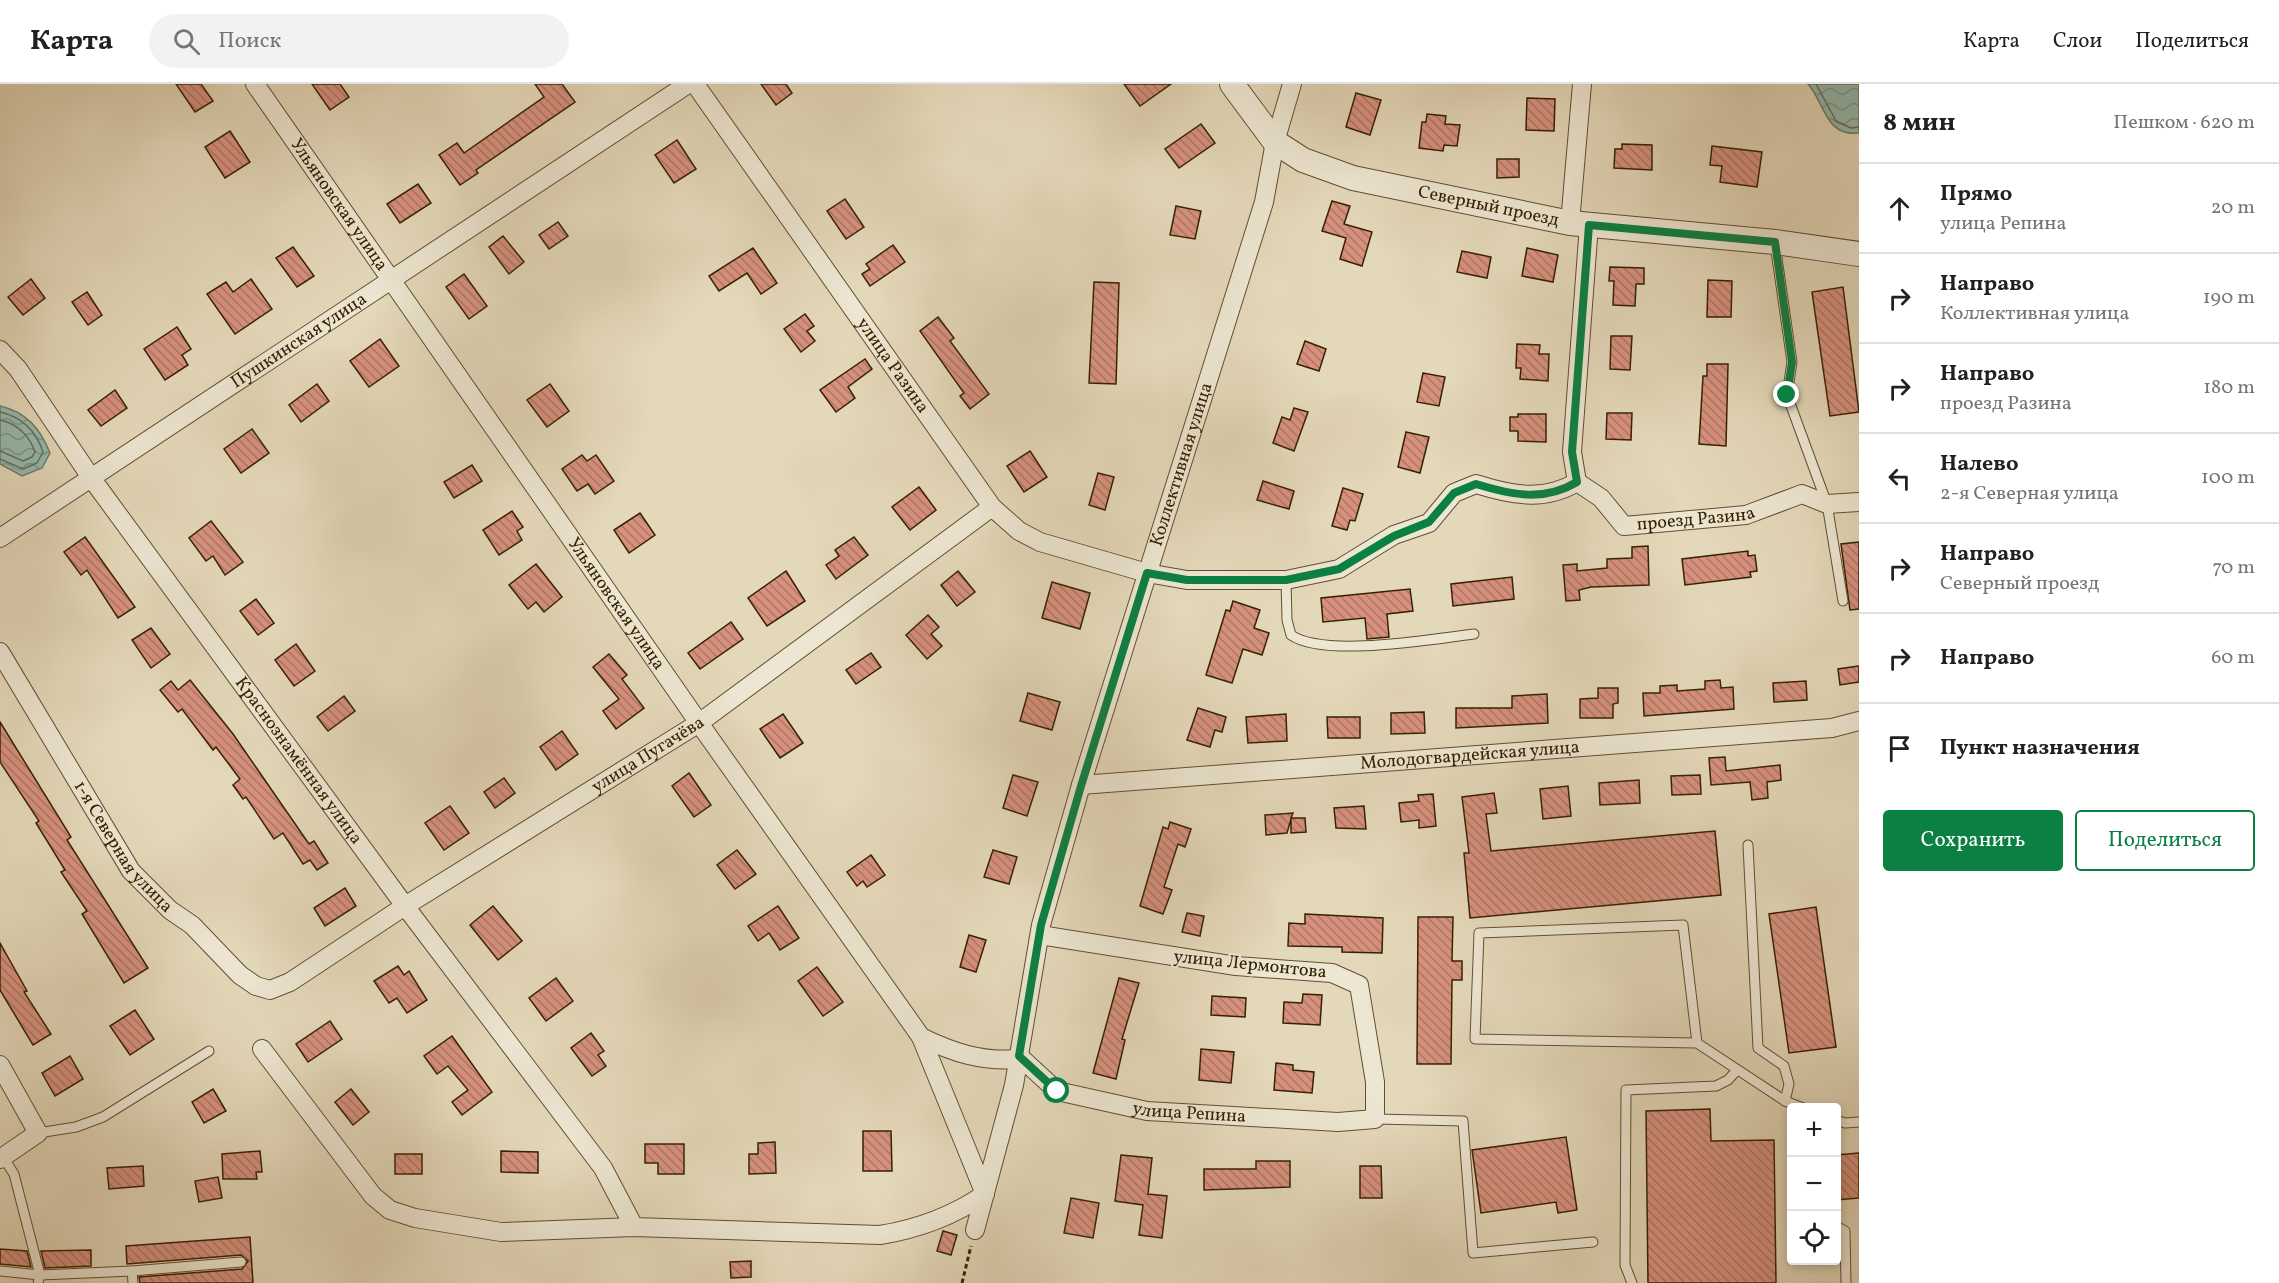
<!DOCTYPE html>
<html lang="ru">
<head>
<meta charset="utf-8">
<style>
	:root { --surface:#fff; --page:#f2f2f2; --text:#202124; --muted:#757577; --line:#e0e0e0; --accent:#0b8043 }
	body { margin:0; font-family:Vollkorn,serif; background:var(--page); color:var(--text) }
	.controls { position:absolute; right:18px; bottom:18px; display:grid; overflow:hidden; border-radius:6px; box-shadow:0 3px 9px #0003 }
	.controls button { width:54px; height:54px; display:grid; place-items:center; padding:0; border:0; border-bottom:2px solid var(--line); background:var(--surface); color:var(--text); font:30px sans-serif }
	.stop { position:absolute; width:18px; height:18px; margin:-14px; border:4px solid #0b8043; border-radius:50%; background:#fff }
	.stop.end { background:#0b8043; border-color:#fff; box-shadow:0 2px 6px #0008 }
	.list { margin:0; padding:0; list-style:none }
	h2 { display:flex; justify-content:space-between; align-items:center; height:78px; margin:0; padding:0 24px; font-size:26px }
	h2 small { font-size:20px; font-weight:400; color:var(--muted) }
	.list li { display:grid; grid-template-columns:39px 1fr auto; gap:18px; align-items:center; box-sizing:border-box; height:90px; padding:0 24px; border-top:2px solid var(--line) }
	.list b { display:block; font-size:22px; white-space:nowrap }
	.list p { margin:0; font-size:20px; white-space:nowrap; color:var(--muted) }
	.list em { font-size:20px; font-style:normal; color:var(--muted) }
	.actions { display:flex; gap:12px; padding:18px 24px }
	.actions a { flex:1; padding:14px 0; border:2px solid var(--accent); border-radius:6px; text-align:center; font-size:21px; color:var(--accent) }
	.actions .main { background:var(--accent); color:#fff }
	.icon { flex:none; width:33px; height:33px; fill:none; stroke:currentColor; stroke-width:2; stroke-linecap:round; stroke-linejoin:round }
	.map { position:relative; flex:none; width:1859px; height:1199px; overflow:hidden }
	header { display:flex; align-items:center; gap:36px; box-sizing:border-box; height:84px; padding:0 30px; background:var(--surface); border-bottom:2px solid var(--line) }
	header strong { font-size:28px }
	nav { display:flex; gap:33px; margin-inline-start:auto; font-size:21px }
	.search { width:420px; height:54px; background:var(--page); display:flex; align-items:center; gap:15px; box-sizing:border-box; padding:0 21px; border-radius:33px; color:var(--muted); font-size:22px }
	main { display:flex }
	aside { flex:1; background:var(--surface) }
	.map>svg:first-child { display:block }
</style>
</head>
<body>
<header>
<strong>Карта</strong>
<div class="search"><svg class="icon" aria-label="search" viewBox="0 0 24 24"><circle cx="10" cy="10" r="6"/><path d="M15 15l6 6"/></svg>Поиск</div>
<nav><a>Карта</a><a>Слои</a><a>Поделиться</a></nav>
</header>
<main>
<div class="map">
<svg width="1859" height="1199" viewBox="0 0 1859 1199">
	<defs>
		<pattern id="water-waves" width="16" height="10" patternUnits="userSpaceOnUse" patternTransform="scale(1.5)"><rect width="16" height="10" fill="#95bab0"/><path d="M0 5q4-4 8 0t8 0" fill="none" stroke="#7a978d"/></pattern>
		<pattern id="building-back-hatch" width="6" height="6" patternUnits="userSpaceOnUse" patternTransform="scale(1.5)"><rect width="6" height="6" fill="#d7917e"/><path d="M-1 5l2 2M0 0l6 6M5-1l2 2" fill="none" stroke="#af7665"/></pattern>
	</defs>
	<rect width="100%" height="100%" fill="#e4d8ba"/>
	<filter id="stains"><feTurbulence type="fractalNoise" baseFrequency=".00333" numOctaves="4"/><feColorMatrix values="0 0 0 0 .2 0 0 0 0 .09 0 0 0 0 .02 0 0 0 .5 -.17"/></filter>
	<radialGradient id="worn" r=".72"><stop offset=".6" stop-color="#630" stop-opacity="0"/><stop offset="1" stop-color="#630" stop-opacity=".3"/></radialGradient>
	<g fill="url(#water-waves)" stroke="#6f7d6a" stroke-width="1.5">
		<path d="M1808,0H1859V49C1825,53 1825,19 1808,0Z"/>
		<path d="M0,322C26,328 40,344 50,369L42,384L22,392L0,380Z"/>
	</g>
	<g fill="none" stroke-linecap="round" stroke-linejoin="round">
		<g stroke="#666e58" stroke-width="1.5">
			<path d="M1816,0L1836,37L1851,44L1859,43"/>
			<path d="M0,328C22,333 36,347 43,368L37,379L23,385L0,375"/>
			<path d="M0,336C17,340 29,351 35,368L32,373L23,377L0,367"/>
		</g>
	</g>
	<g fill="url(#building-back-hatch)" stroke="#362100" stroke-width="1.5">
		<path d="M176,0H201L213,17L195,28Z"/>
		<path d="M312,0H340L349,13L330,26Z"/>
		<path d="M535,0H562L575,18L476,86L478,89L460,101L439,71L457,59L464,69L544,13Z"/>
		<path d="M761,0H786L792,9L776,21Z"/>
		<path d="M1124,0H1171L1140,22Z"/>
		<path d="M1356,9L1381,16L1370,51L1346,43Z"/>
		<path d="M1527,14L1555,15L1554,47L1526,46Z"/>
		<path d="M1427,30L1446,32L1445,40L1460,41L1457,62L1444,61L1443,67L1419,64L1422,38H1426Z"/>
		<path d="M1201,40L1215,59L1179,84L1165,65Z"/>
		<path d="M230,47L250,78L225,94L205,63Z"/>
		<path d="M677,56L696,85L674,99L655,71Z"/>
		<path d="M1622,60L1652,61V86L1614,84L1615,65H1622Z"/>
		<path d="M1712,62L1762,68L1757,103L1720,98L1722,82L1710,81Z"/>
		<path d="M1497,75H1519V93L1497,94Z"/>
		<path d="M418,100L431,119L400,139L387,120Z"/>
		<path d="M845,115L864,143L846,155L827,127Z"/>
		<path d="M1332,117L1350,122L1344,140L1372,148L1362,182L1340,175L1346,154L1322,147Z"/>
		<path d="M1176,122L1201,127L1195,155L1170,151Z"/>
		<path d="M558,138L568,152L549,165L539,151Z"/>
		<path d="M503,152L524,178L509,190L489,163Z"/>
		<path d="M893,161L905,178L870,202L862,190L870,185L866,180Z"/>
		<path d="M293,163L314,192L297,203L276,174Z"/>
		<path d="M753,164L777,199L761,210L747,189L719,207L709,192Z"/>
		<path d="M1527,164L1558,171L1553,198L1522,192Z"/>
		<path d="M1462,167L1491,173L1487,194L1457,188Z"/>
		<path d="M1610,183L1644,184V200H1636L1635,222L1613,221L1614,197H1609Z"/>
		<path d="M464,190L487,222L469,235L446,203Z"/>
		<path d="M31,195L45,214L23,231L8,213Z"/>
		<path d="M251,195L272,225L235,250L207,210L226,198L233,208Z"/>
		<path d="M1708,196L1732,197L1731,233H1707Z"/>
		<path d="M1094,198L1119,199L1116,300L1089,299Z"/>
		<path d="M1843,203L1859,328L1830,332L1812,208Z"/>
		<path d="M87,208L102,231L88,241L72,218Z"/>
		<path d="M805,230L814,242L807,247L815,257L801,268L784,245Z"/>
		<path d="M938,233L954,254L950,257L989,310L970,325L960,312L964,309L920,247Z"/>
		<path d="M177,243L191,265L182,271L188,281L165,296L144,265Z"/>
		<path d="M1611,252H1632L1630,286L1610,285Z"/>
		<path d="M380,255L399,282L369,303L350,277Z"/>
		<path d="M1305,257L1326,265L1319,287L1297,280Z"/>
		<path d="M1517,260L1540,261L1539,270H1549L1548,297L1520,295L1521,284H1516Z"/>
		<path d="M865,275L872,285L848,303L855,314L836,328L820,306Z"/>
		<path d="M1707,280H1728L1726,362L1699,360L1703,292H1707Z"/>
		<path d="M1423,289L1445,293L1439,322L1417,318Z"/>
		<path d="M317,300L329,317L301,338L289,321Z"/>
		<path d="M550,300L569,327L547,343L527,316Z"/>
		<path d="M115,306L127,324L101,342L88,326Z"/>
		<path d="M1294,324L1308,328L1294,367L1273,359L1282,333L1290,336Z"/>
		<path d="M1607,329H1632L1631,356L1606,355Z"/>
		<path d="M1518,330H1546V358L1518,357V347H1510V333H1518Z"/>
		<path d="M252,345L269,369L241,389L224,365Z"/>
		<path d="M1406,348L1429,353L1420,389L1398,383Z"/>
		<path d="M1030,367L1047,393L1024,408L1007,382Z"/>
		<path d="M582,371L587,377L596,371L614,397L595,410L588,400L577,407L562,385Z"/>
		<path d="M472,381L482,397L454,414L444,398Z"/>
		<path d="M1098,389L1114,393L1105,426L1089,421Z"/>
		<path d="M1263,397L1294,407L1289,425L1257,416Z"/>
		<path d="M919,403L936,426L910,446L892,423Z"/>
		<path d="M1343,404L1363,410L1355,437L1350,436L1347,446L1332,442Z"/>
		<path d="M512,427L523,443L517,447L522,456L499,471L483,446Z"/>
		<path d="M640,429L655,451L629,469L614,446Z"/>
		<path d="M211,437L243,478L225,491L213,472L206,477L189,454Z"/>
		<path d="M85,453L135,523L118,534L87,486L81,491L64,468Z"/>
		<path d="M854,453L868,471L836,495L826,481L839,472L835,466Z"/>
		<path d="M1859,458V525L1850,526L1841,460Z"/>
		<path d="M1648,462L1649,501L1591,503L1579,506L1580,516L1566,517L1563,481L1577,480V487L1607,484V475L1632,474V463Z"/>
		<path d="M1748,467V472L1755,471L1757,487L1750,488L1751,493L1685,501L1682,475Z"/>
		<path d="M536,480L562,513L544,528L536,518L528,525L509,501Z"/>
		<path d="M786,487L805,517L767,542L748,514Z"/>
		<path d="M958,487L975,508L957,522L941,501Z"/>
		<path d="M1512,493L1514,515L1453,522L1451,500Z"/>
		<path d="M1052,498L1090,509L1080,545L1042,534Z"/>
		<path d="M1410,505L1413,527L1387,530L1389,553L1367,555L1365,534L1323,538L1321,514Z"/>
		<path d="M256,515L274,539L258,551L240,527Z"/>
		<path d="M1233,517L1260,526L1254,544L1269,549L1262,571L1243,565L1232,599L1206,591L1226,526L1230,527Z"/>
		<path d="M928,531L939,543L931,550L942,562L927,575L906,551Z"/>
		<path d="M731,538L743,555L700,585L688,569Z"/>
		<path d="M151,544L170,570L151,584L132,556Z"/>
		<path d="M296,560L315,587L294,602L275,576Z"/>
		<path d="M871,569L881,583L856,600L846,586Z"/>
		<path d="M609,570L627,591L622,595L644,624L616,645L603,627L619,615L593,583Z"/>
		<path d="M1859,582V598L1840,601L1838,585Z"/>
		<path d="M190,596L233,650L309,760L314,757L328,779L317,786L310,776L303,780L283,749L274,755L246,713L243,715L233,701L240,695L216,663L213,666L182,625L178,628L160,606L171,597L178,606Z"/>
		<path d="M1720,596L1721,604L1733,603L1734,625L1644,632L1643,609H1660V602L1677,601V607L1705,605V597Z"/>
		<path d="M1806,597L1807,616L1774,618L1773,599Z"/>
		<path d="M1598,604H1618V619L1613,620V634H1580V615L1598,614Z"/>
		<path d="M1028,609L1060,618L1052,646L1020,637Z"/>
		<path d="M1547,610L1548,639L1456,644V624H1512V612Z"/>
		<path d="M344,612L355,627L328,647L317,633Z"/>
		<path d="M1198,624L1226,633L1222,648L1215,646L1210,663L1187,656Z"/>
		<path d="M1424,628L1425,649L1391,650V629Z"/>
		<path d="M783,630L803,659L780,674L760,645Z"/>
		<path d="M1286,630L1287,657L1248,659L1246,633Z"/>
		<path d="M1327,633H1360V654H1328Z"/>
		<path d="M0,638L71,753L67,756L148,884L124,899L82,830L87,827L61,788L65,786L36,739L39,737L0,678Z"/>
		<path d="M562,647L578,670L556,686L540,663Z"/>
		<path d="M1725,673L1726,687L1780,681L1781,696L1767,698L1768,714L1752,716L1750,698L1711,701L1709,674Z"/>
		<path d="M689,689L711,721L694,733L672,702Z"/>
		<path d="M1013,691L1038,698L1027,732L1003,724Z"/>
		<path d="M1700,691L1701,710L1672,711L1671,692Z"/>
		<path d="M504,694L515,709L495,724L484,708Z"/>
		<path d="M1639,696L1640,719L1600,721L1599,699Z"/>
		<path d="M1568,702L1571,732L1543,735L1540,705Z"/>
		<path d="M1494,709L1497,729L1486,730L1491,767L1715,747L1721,811L1470,834L1464,769H1469L1462,713Z"/>
		<path d="M1433,710L1436,742L1419,744V736L1401,738L1399,719L1419,717L1418,711Z"/>
		<path d="M450,722L469,749L444,766L425,739Z"/>
		<path d="M1364,722L1366,745L1336,744L1334,724Z"/>
		<path d="M1293,729L1291,734H1305L1306,748L1291,749V735L1287,749L1266,751L1265,731Z"/>
		<path d="M1170,738L1191,745L1185,763L1178,760L1164,803L1172,806L1163,830L1140,822L1163,743L1168,745Z"/>
		<path d="M737,766L756,790L735,805L717,781Z"/>
		<path d="M993,766L1017,773L1009,800L984,793Z"/>
		<path d="M871,771L885,791L867,803L863,797L857,802L847,788Z"/>
		<path d="M345,804L356,822L325,842L314,824Z"/>
		<path d="M493,822L522,857L498,876L470,841Z"/>
		<path d="M778,822L799,854L780,866L769,849L758,857L748,842Z"/>
		<path d="M1816,823L1836,963L1789,969L1769,830Z"/>
		<path d="M1187,829L1204,832L1200,852L1182,848Z"/>
		<path d="M1305,830L1383,834L1382,869L1342,868V863L1288,862L1289,839L1305,840Z"/>
		<path d="M1418,833H1453L1452,877H1462V896H1452L1451,980H1417Z"/>
		<path d="M969,851L986,856L976,888L960,883Z"/>
		<path d="M0,859L27,907L24,908L51,950L33,961L0,906Z"/>
		<path d="M398,882L404,891L409,887L427,916L407,929L397,914L389,919L374,897Z"/>
		<path d="M817,883L843,918L823,932L798,897Z"/>
		<path d="M556,894L573,917L546,937L529,914Z"/>
		<path d="M1119,894L1139,899L1122,955L1125,956L1116,995L1093,989Z"/>
		<path d="M1303,910L1322,911L1320,941L1283,939L1284,918L1302,919Z"/>
		<path d="M1212,912L1246,914L1245,933L1211,931Z"/>
		<path d="M135,926L154,955L130,971L110,942Z"/>
		<path d="M330,937L342,955L308,978L296,960Z"/>
		<path d="M591,949L604,967L598,971L606,982L592,992L571,964Z"/>
		<path d="M452,952L492,1008L462,1031L452,1018L468,1006L448,982L437,990L424,972Z"/>
		<path d="M1201,965L1234,968L1231,999L1199,996Z"/>
		<path d="M70,972L83,995L55,1012L42,989Z"/>
		<path d="M1276,979L1293,981V986L1314,988L1312,1009L1274,1006Z"/>
		<path d="M213,1005L226,1027L204,1039L192,1018Z"/>
		<path d="M351,1005L369,1028L353,1041L335,1018Z"/>
		<path d="M1710,1025L1711,1057L1774,1056L1776,1199H1648L1646,1027Z"/>
		<path d="M863,1047H891L892,1087H863Z"/>
		<path d="M1566,1053L1577,1126L1558,1129L1556,1118L1481,1129L1472,1066Z"/>
		<path d="M775,1058L776,1089L749,1090V1070H758V1059Z"/>
		<path d="M645,1060H684V1090H658V1079H645Z"/>
		<path d="M260,1067L262,1088H256L257,1095H223L222,1070Z"/>
		<path d="M501,1067L538,1068V1089L501,1088Z"/>
		<path d="M1859,1069V1114L1836,1116V1071Z"/>
		<rect x="395" y="1070" width="27" height="20"/>
		<path d="M1121,1071L1152,1074L1148,1110L1167,1112L1162,1154L1139,1151L1143,1121L1115,1117Z"/>
		<path d="M1256,1077H1290V1103L1204,1106V1085H1256Z"/>
		<path d="M143,1082L144,1102L109,1105L107,1084Z"/>
		<path d="M1360,1082H1381L1382,1114H1360Z"/>
		<path d="M218,1093L222,1114L199,1118L195,1097Z"/>
		<path d="M1071,1114L1099,1119L1093,1154L1064,1149Z"/>
		<path d="M943,1147L957,1151L951,1171L937,1167Z"/>
		<path d="M250,1153L253,1199H140L139,1193L242,1185L248,1177L241,1171L127,1180L126,1162Z"/>
		<path d="M0,1165L27,1167L31,1183L0,1180Z"/>
		<path d="M91,1166V1182L45,1184L41,1167Z"/>
		<path d="M751,1177V1193L731,1194L730,1178Z"/>
	</g>
	<g fill="none" stroke-linecap="round" stroke-linejoin="round">
		<defs>
			<g id="service">
				<path d="M1775,160L1792,278L1787,311L1827,420L1843,517"/>
				<path d="M1286,496L1287,536L1291,551C1324,574 1432,555 1474,550"/>
				<path d="M1748,761L1758,964L1784,982L1789,1000L1785,1017"/>
				<path d="M1697,959L1683,841L1479,849L1475,955L1697,959L1785,1017L1803,1024"/>
				<path d="M1375,1035L1463,1037L1473,1169L1593,1158"/>
				<path d="M1836,1036L1845,1039L1859,1038"/>
				<path d="M38,1049L76,1043L103,1033L209,967"/>
				<path d="M3,1073L14,1090L40,1191L38,1199"/>
				<path d="M1836,1142L1845,1147L1846,1199"/>
				<path d="M0,1187L40,1191L132,1187L133,1199"/>
				<path d="M132,1187L241,1178"/>
				<path d="M1632,1199L1625,1181L1626,1006L1716,1002L1728,996L1737,986"/>
			</g>
			<g id="minor">
				<path id="s1" d="M255,0L699,639L921,953C954,969 982,978 1019,975"/>
				<path id="s2" d="M695,0L992,423L1019,447L1040,458L1147,489L1187,496H1286L1339,485L1394,451L1429,439L1454,409L1476,400C1511,411 1544,418 1577,398L1601,414L1624,442L1746,431L1802,410L1827,420L1859,418"/>
				<path d="M1570,139L1582,0"/>
				<path id="s3" d="M0,266L18,285L92,395L405,822L603,1084L634,1143"/>
				<path d="M1577,398L1572,368L1589,141"/>
				<path id="s4" d="M0,454L688,0"/>
				<path id="s5" d="M0,568L131,787L170,826L192,841L240,891L256,902L270,906L290,898L405,822L699,639L992,423"/>
				<path id="s6" d="M1081,701L1832,644L1859,637"/>
				<path d="M262,965L373,1112L390,1126L415,1134L501,1148L634,1143L880,1151C918,1145 953,1132 985,1110L921,953"/>
				<path id="s7" d="M1019,972L1057,1007L1147,1027L1338,1038L1375,1035V998L1359,901L1332,889L1236,882L1040,851"/>
				<path d="M0,981L38,1049L0,1075"/>
				<path id="s8" d="M975,1146L1014,1001L1041,841L1081,701L1264,118L1275,58L1292,0"/>
			</g>
			<g id="tertiary">
				<path id="s9" d="M1232,0L1275,58L1303,76L1353,94L1570,139L1775,158L1859,170"/>
			</g>
		</defs>
		<use href="#service" stroke="#624f2e" stroke-width="11"/>
		<use href="#minor" stroke="#624f2e" stroke-width="20"/>
		<use href="#tertiary" stroke="#624f2e" stroke-width="26"/>
		<path stroke="#362100" stroke-width="3" stroke-dasharray="4.5 3" stroke-linecap="butt" d="M962,1199L971,1162"/>
		<use href="#service" stroke="#ede6d2" stroke-width="9"/>
		<use href="#minor" stroke="#ede6d2" stroke-width="18"/>
		<use href="#tertiary" stroke="#ede6d2" stroke-width="24"/>
	</g>
	<g fill="none" stroke-linecap="round" stroke-linejoin="round">
		<path stroke="#0b8043" stroke-width="8" d="M1057,1007L1019,972L1041,841L1081,702L1147,489L1187,496H1286L1339,485L1394,452L1429,438L1454,409L1476,400C1511,411 1544,418 1577,398L1572,368L1589,141L1775,158L1792,278L1787,311"/>
	</g>
	<g text-anchor="middle" dominant-baseline="central" stroke-width="4.5" stroke-linejoin="round" paint-order="stroke">
		<g font-size="18" fill="#362100" stroke="#ede6d2">
			<text stroke="none"><textPath href="#s1" startOffset="147">Ульяновская улица</textPath></text>
			<text stroke="none"><textPath href="#s9" startOffset="297">Северный проезд</textPath></text>
			<text stroke="none"><textPath href="#s4" startOffset="358">Пушкинская улица</textPath></text>
			<text stroke="none"><textPath href="#s2" startOffset="344">улица Разина</textPath></text>
			<text stroke="none"><textPath href="#s8" startOffset="794">Коллективная улица</textPath></text>
			<text stroke="none"><textPath href="#s2" startOffset="1288">проезд Разина</textPath></text>
			<text stroke="none"><textPath href="#s1" startOffset="633">Ульяновская улица</textPath></text>
			<text stroke="none"><textPath href="#s5" startOffset="886">улица Пугачёва</textPath></text>
			<text stroke="none"><textPath href="#s6" startOffset="390">Молодогвардейская улица</textPath></text>
			<text stroke="none"><textPath href="#s3" startOffset="508">Краснознамённая улица</textPath></text>
			<text stroke="none"><textPath href="#s5" startOffset="231">1-я Северная улица</textPath></text>
			<text transform="translate(1250 881) rotate(6)">улица Лермонтова</text>
			<text stroke="none"><textPath href="#s7" startOffset="186">улица Репина</textPath></text>
		</g>
	</g>
	<rect width="100%" height="100%" filter="url(#stains)"/>
	<rect width="100%" height="100%" fill="url(#worn)"/>
</svg>
<div class="controls">
<button>+</button>
<button>−</button>
<button><svg class="icon" aria-label="locate" viewBox="0 0 24 24"><circle cx="12" cy="12" r="6"/><path d="M12 2v4M12 18v4M2 12h4M18 12h4"/></svg></button>
</div>
<div class="stop" style="left:1057px;top:1007px"></div>
<div class="stop end" style="left:1787px;top:311px"></div>
</div>
<aside>
<h2>8 мин<small>Пешком · 620 m</small></h2>
<ul class="list">
<li><svg class="icon" aria-label="ahead" viewBox="0 0 24 24"><path d="M12 20V5M6 11l6-6 6 6"/></svg><div><b>Прямо</b><p>улица Репина</p></div><em>20 m</em></li>
<li><svg class="icon" aria-label="right" viewBox="0 0 24 24"><path d="M7 20v-9h11M14 6l5 5-5 5"/></svg><div><b>Направо</b><p>Коллективная улица</p></div><em>190 m</em></li>
<li><svg class="icon" aria-label="right" viewBox="0 0 24 24"><path d="M7 20v-9h11M14 6l5 5-5 5"/></svg><div><b>Направо</b><p>проезд Разина</p></div><em>180 m</em></li>
<li><svg class="icon" aria-label="left" viewBox="0 0 24 24"><path d="M17 20v-9H6M10 6l-5 5 5 5"/></svg><div><b>Налево</b><p>2-я Северная улица</p></div><em>100 m</em></li>
<li><svg class="icon" aria-label="right" viewBox="0 0 24 24"><path d="M7 20v-9h11M14 6l5 5-5 5"/></svg><div><b>Направо</b><p>Северный проезд</p></div><em>70 m</em></li>
<li><svg class="icon" aria-label="right" viewBox="0 0 24 24"><path d="M7 20v-9h11M14 6l5 5-5 5"/></svg><div><b>Направо</b></div><em>60 m</em></li>
<li><svg class="icon" aria-label="arrive" viewBox="0 0 24 24"><path d="M6 21V4h12l-3 4 3 4H6"/></svg><div><b>Пункт назначения</b></div></li>
</ul>
<div class="actions"><a class="main">Сохранить</a><a>Поделиться</a></div>
</aside>
</main>
</body>
</html>
